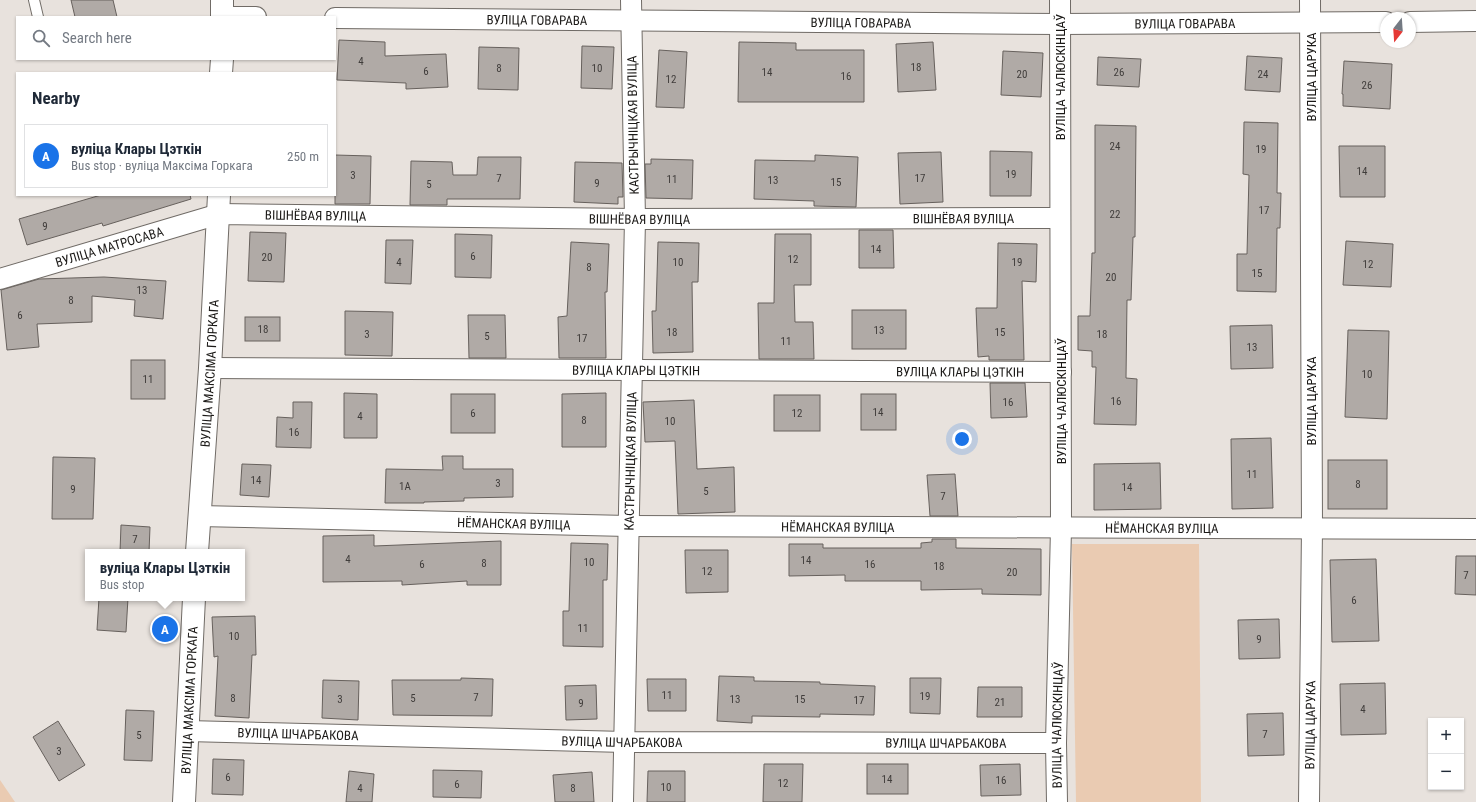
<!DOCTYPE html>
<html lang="en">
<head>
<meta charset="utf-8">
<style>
	:root { --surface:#fff; --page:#f2f2f3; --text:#1f2937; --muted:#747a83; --line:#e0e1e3; --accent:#1a73e8 }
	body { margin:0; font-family:"Roboto Condensed",sans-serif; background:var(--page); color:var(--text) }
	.controls { position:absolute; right:12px; bottom:12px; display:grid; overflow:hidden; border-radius:0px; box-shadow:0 1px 3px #0004 }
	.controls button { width:36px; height:36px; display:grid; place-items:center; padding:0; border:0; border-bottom:1px solid var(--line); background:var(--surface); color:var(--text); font:20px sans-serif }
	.compass { position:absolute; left:1380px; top:12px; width:36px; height:36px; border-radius:50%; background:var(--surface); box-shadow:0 1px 3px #0004; rotate:197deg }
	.you { position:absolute; left:962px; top:439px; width:14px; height:14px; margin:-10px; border:3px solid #fff; border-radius:50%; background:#1a73e8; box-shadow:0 0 0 6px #1a73e833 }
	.badge { display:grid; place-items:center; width:26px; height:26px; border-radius:50%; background:var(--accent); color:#fff; font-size:13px; font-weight:700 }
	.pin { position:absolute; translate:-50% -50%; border:2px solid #fff; box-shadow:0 1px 4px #0006 }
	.popup { position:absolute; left:85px; top:549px; width:160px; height:52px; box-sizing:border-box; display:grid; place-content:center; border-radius:0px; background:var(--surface); filter:drop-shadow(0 1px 3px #0005); font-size:13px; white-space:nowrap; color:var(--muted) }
	.popup b { font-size:15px; color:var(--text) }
	.popup::after { content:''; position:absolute; left:50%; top:100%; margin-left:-8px; border:8px solid transparent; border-top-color:var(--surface) }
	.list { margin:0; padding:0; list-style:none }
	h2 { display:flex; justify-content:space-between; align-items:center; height:52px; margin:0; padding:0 16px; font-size:17px }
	h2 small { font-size:13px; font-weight:400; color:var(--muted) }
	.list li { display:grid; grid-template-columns:26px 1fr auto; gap:12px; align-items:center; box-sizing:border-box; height:64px; margin:0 8px 8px; padding:0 8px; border:1px solid var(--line); border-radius:0px }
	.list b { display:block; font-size:15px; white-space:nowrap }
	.list p { margin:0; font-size:13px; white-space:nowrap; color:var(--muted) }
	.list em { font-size:13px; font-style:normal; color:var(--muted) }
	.icon { flex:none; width:22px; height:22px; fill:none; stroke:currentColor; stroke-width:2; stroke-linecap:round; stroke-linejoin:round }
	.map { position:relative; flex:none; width:1476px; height:802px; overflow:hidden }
	.search { position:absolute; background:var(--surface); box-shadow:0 1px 3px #0004; left:16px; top:16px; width:320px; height:44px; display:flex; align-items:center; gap:10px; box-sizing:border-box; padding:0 14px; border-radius:0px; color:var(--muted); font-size:15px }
	.panel { position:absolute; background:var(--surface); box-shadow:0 1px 3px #0004; left:16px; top:72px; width:320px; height:124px; border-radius:0px }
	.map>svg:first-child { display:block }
</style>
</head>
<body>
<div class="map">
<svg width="1476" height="802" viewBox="0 0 1476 802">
	<rect width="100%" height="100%" fill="#e8e2dd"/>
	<g fill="#eacbb2">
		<path d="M1072,544H1199L1201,802H1076Z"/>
		<path d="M0,780L15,802H0Z"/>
	</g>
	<g fill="#b0aaa6" stroke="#67615d">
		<path d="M71,0H113L117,17H75Z"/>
		<path d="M339,40L385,42V56L446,54L448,87L406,89V83L337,80Z"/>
		<path d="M739,42L796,43V50H864V102H738Z"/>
		<path d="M933,42L936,90L898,92L896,44Z"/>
		<path d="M582,46L614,47L612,89L581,88Z"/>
		<path d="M479,47L519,48L518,90L478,89Z"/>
		<path d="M659,50L687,52L684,108L656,107Z"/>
		<path d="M1003,51L1043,53L1041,97L1001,95Z"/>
		<path d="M1247,56L1282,58L1280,92L1245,90Z"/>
		<path d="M1098,57L1141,59L1139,87L1097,85Z"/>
		<path d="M1344,61L1392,64L1390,109L1343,106V94H1342Z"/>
		<path d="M1244,122L1278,123L1277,193H1281L1280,228H1277L1276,292L1237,291V254H1247L1249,175L1243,174Z"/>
		<path d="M1095,125L1136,126L1135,237H1133L1131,300H1127L1126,378L1137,379L1136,425L1094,424L1096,367H1092V351L1078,350V316H1090L1092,253H1095Z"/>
		<path d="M1339,146H1385V197H1340Z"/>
		<path d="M990,151L1032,152L1031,196H990Z"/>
		<path d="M941,152L943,202L900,204L898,153Z"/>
		<path d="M335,155L371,156L370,204H335Z"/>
		<path d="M815,155L858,157L856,207L814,206V201L754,199L755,160L815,161Z"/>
		<path d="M478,157H521L520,199H447V205H410L411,161L452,162L453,175H477Z"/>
		<path d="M651,159L693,160L692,199L646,198L645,164H651Z"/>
		<path d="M575,162L622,163L623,197H618V204L574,202Z"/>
		<path d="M101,195H190L191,199L103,226L102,223L27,245L19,219Z"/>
		<path d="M859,230H893L894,268H859Z"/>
		<path d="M250,232L286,233L284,282L248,281Z"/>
		<path d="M455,234L492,235L491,278L455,277Z"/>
		<path d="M775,234H811V285H794L795,322H813L814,359H759L758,303H774Z"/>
		<path d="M386,240H413L411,284L385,283Z"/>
		<path d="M1346,241L1393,244L1391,287L1343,285Z"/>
		<path d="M571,242L609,244L607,292H605L606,358H559L558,317L567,316Z"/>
		<path d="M658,242L699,243L698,282H692L693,352L653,353L652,311H656Z"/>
		<path d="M998,243L1037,244L1036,282L1022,281L1024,360H989V356L978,357L976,308H997Z"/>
		<path d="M104,277L166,281L163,319L134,316L135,300L92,296V322L37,324L39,347L7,350L1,290L39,279Z"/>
		<rect x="852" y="310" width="54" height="39"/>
		<path d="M345,311L393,312L392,356L345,355Z"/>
		<path d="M468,315H505L506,358H469Z"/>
		<rect x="245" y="317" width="35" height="24"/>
		<path d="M1272,325L1273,368L1231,369L1230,326Z"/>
		<path d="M1348,330L1389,331L1387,419L1345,417Z"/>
		<rect x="131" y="360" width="34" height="39"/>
		<path d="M990,383H1025L1027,417L991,418Z"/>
		<path d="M344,393L377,394V438H344Z"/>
		<path d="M606,393V447H562V394Z"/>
		<rect x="451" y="394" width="44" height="39"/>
		<rect x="861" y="394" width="35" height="36"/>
		<rect x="774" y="395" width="46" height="36"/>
		<path d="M694,400L697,469L734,467L735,512L678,514L675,441L645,442L643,402Z"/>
		<path d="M293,402H312L311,448L276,447L277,417L293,418Z"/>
		<path d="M1271,438L1273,508L1232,509L1231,439Z"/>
		<path d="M442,456H463V469H513V497L464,498V501L424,502V503H385L386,469L443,470Z"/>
		<path d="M53,457L95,458L93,519H52Z"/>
		<rect x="1328" y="460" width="59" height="49"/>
		<path d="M1160,463L1161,509L1094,510V464Z"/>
		<path d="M242,464L271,465L269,497L240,495Z"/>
		<path d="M955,474L958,516H930L927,475Z"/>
		<path d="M121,525L150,527L149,552H120Z"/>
		<path d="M374,535V546L501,541V585H467V581L402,585V581L323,582V536Z"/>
		<path d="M932,539H956V548L1041,549V595L982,594V589L921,590V581H845V575L789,576V544H823V548H921V543L932,542Z"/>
		<path d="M571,543L608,544L607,580H603V647L563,646V611H569Z"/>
		<path d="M685,550H728V592L686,593Z"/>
		<path d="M1456,556H1476V595L1455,594Z"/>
		<path d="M1376,559L1379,641L1332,642L1330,560Z"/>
		<path d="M99,598H128L126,632L97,630Z"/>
		<path d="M255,616L256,655H252L249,718L215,716L218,656L214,657L212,617Z"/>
		<path d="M1279,619L1280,658L1239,659L1238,620Z"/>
		<path d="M719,676L754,677V681L820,682V684L875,686L874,715L820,714V717L752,716V723L717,721Z"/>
		<path d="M461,678L493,679L492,716L393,715L392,680H461Z"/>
		<path d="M910,678H941L940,714L910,713Z"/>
		<path d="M647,679H686V711H648Z"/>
		<path d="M323,680L359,681L358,720L322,718Z"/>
		<path d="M1385,683L1386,734L1341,735L1340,684Z"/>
		<path d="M596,685L597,719L566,720L565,686Z"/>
		<path d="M978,687H1022V717H977Z"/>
		<path d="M126,710L154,711L152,761L124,760Z"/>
		<path d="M1283,713L1284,755L1248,756L1247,714Z"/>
		<path d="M58,721L85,765L59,781L33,737Z"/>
		<path d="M213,759L244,760L243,795L212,794Z"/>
		<path d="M764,764H803L802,802H763Z"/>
		<rect x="867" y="764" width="41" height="30"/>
		<path d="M1020,764L1021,795L981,796L980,765Z"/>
		<path d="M433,770L482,771L481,798L433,797Z"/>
		<path d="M349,771L374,774L372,802H346Z"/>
		<path d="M648,771H685V802H647Z"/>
		<path d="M592,772L594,802H555L553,775Z"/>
	</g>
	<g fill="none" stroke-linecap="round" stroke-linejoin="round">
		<defs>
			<path id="service" d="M34,0L38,17"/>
			<g id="minor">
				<path d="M222,17H256"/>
				<path id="s1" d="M335,18L1060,24L1386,22"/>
				<path d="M1410,22L1476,21"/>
				<path id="s2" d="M0,279L219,214L635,219L1060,218"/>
				<path id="s3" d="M210,368L1061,372"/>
				<path id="s4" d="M199,516L628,526L1476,529"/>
				<path id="s5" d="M187,731L625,742L1056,743"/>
				<path id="s6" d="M623,802L635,219L631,0"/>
				<path id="s7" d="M1057,802L1056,743L1061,528L1060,0"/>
				<path id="s8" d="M1309,802L1312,528L1310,0"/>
			</g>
			<g id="tertiary">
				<path d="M222,0V17"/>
				<path d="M221,73L222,59"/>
				<path id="s9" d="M197,552L210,368L219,195"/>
				<path id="s10" d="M184,802L194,598"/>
			</g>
		</defs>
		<use href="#service" stroke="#706b66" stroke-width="12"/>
		<use href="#minor" stroke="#706b66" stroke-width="22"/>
		<use href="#tertiary" stroke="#706b66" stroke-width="24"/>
		<use href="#service" stroke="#fff" stroke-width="10"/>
		<use href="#minor" stroke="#fff" stroke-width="20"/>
		<use href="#tertiary" stroke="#fff" stroke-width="22"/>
	</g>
	<g text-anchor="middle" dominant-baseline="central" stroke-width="4" stroke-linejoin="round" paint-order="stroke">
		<g font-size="11" fill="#403d3b">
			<text x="361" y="61">4</text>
			<text x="916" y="67">18</text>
			<text x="499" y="68">8</text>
			<text x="597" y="68">10</text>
			<text x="426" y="71">6</text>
			<text x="767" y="72">14</text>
			<text x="1119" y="72">26</text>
			<text x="1022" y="74">20</text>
			<text x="1263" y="74">24</text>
			<text x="846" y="76">16</text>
			<text x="671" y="79">12</text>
			<text x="1367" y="85">26</text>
			<text x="1115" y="146">24</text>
			<text x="1261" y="149">19</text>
			<text x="1362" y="171">14</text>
			<text x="1011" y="174">19</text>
			<text x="353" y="175">3</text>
			<text x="499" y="178">7</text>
			<text x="920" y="178">17</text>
			<text x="672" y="179">11</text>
			<text x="773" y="180">13</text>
			<text x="836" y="182">15</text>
			<text x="597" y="183">9</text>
			<text x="429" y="184">5</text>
			<text x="1264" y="210">17</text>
			<text x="1115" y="214">22</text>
			<text x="45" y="226">9</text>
			<text x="876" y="249">14</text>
			<text x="473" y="256">6</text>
			<text x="267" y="257">20</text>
			<text x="793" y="259">12</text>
			<text x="399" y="262">4</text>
			<text x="678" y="262">10</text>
			<text x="1017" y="262">19</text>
			<text x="1368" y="264">12</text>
			<text x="589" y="267">8</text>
			<text x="1257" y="273">15</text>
			<text x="1111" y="277">20</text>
			<text x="142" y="290">13</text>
			<text x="71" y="300">8</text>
			<text x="20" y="315">6</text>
			<text x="263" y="329">18</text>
			<text x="879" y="330">13</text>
			<text x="672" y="332">18</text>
			<text x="1000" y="332">15</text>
			<text x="367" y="334">3</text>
			<text x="1102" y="334">18</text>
			<text x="487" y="336">5</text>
			<text x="582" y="338">17</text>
			<text x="786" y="341">11</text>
			<text x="1252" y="347">13</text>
			<text x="1367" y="374">10</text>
			<text x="148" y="379">11</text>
			<text x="1116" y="401">16</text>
			<text x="1008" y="402">16</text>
			<text x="878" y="412">14</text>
			<text x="473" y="413">6</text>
			<text x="797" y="413">12</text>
			<text x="360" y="416">4</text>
			<text x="584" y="420">8</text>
			<text x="670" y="421">10</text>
			<text x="294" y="432">16</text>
			<text x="1252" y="474">11</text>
			<text x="256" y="480">14</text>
			<text x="498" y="483">3</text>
			<text x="1358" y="484">8</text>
			<text x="405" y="486">1А</text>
			<text x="1127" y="487">14</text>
			<text x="73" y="489">9</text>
			<text x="706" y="491">5</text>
			<text x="943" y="496">7</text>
			<text x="135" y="539">7</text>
			<text x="348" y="559">4</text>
			<text x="806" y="560">14</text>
			<text x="589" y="562">10</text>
			<text x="484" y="563">8</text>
			<text x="422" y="564">6</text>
			<text x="870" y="564">16</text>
			<text x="939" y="566">18</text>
			<text x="707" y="571">12</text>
			<text x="1012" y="572">20</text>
			<text x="1466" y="575">7</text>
			<text x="1354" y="600">6</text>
			<text x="583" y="628">11</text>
			<text x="234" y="636">10</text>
			<text x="1259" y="639">9</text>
			<text x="667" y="695">11</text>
			<text x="925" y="696">19</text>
			<text x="476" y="697">7</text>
			<text x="233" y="698">8</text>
			<text x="413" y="698">5</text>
			<text x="340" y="699">3</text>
			<text x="735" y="699">13</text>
			<text x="800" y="699">15</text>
			<text x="859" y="700">17</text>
			<text x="1000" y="702">21</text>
			<text x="581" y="703">9</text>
			<text x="1363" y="709">4</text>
			<text x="1265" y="734">7</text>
			<text x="139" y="735">5</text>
			<text x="59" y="751">3</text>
			<text x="228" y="777">6</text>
			<text x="887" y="779">14</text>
			<text x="1001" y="780">16</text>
			<text x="783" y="783">12</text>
			<text x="457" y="784">6</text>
			<text x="666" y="787">10</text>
			<text x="360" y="788">4</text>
			<text x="573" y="788">8</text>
		</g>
		<g font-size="13" fill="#1b1917" stroke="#fff">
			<text stroke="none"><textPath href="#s1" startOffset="202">ВУЛІЦА ГОВАРАВА</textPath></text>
			<text stroke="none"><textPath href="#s1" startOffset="526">ВУЛІЦА ГОВАРАВА</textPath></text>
			<text stroke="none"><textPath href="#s1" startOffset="850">ВУЛІЦА ГОВАРАВА</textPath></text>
			<text transform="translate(1060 77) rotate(-90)">ВУЛІЦА ЧАЛЮСКІНЦАЎ</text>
			<text transform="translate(1311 77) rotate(-90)">ВУЛІЦА ЦАРУКА</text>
			<text transform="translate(633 125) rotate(-91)">КАСТРЫЧНІЦКАЯ ВУЛІЦА</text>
			<text stroke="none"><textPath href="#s2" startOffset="325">ВІШНЁВАЯ ВУЛІЦА</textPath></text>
			<text stroke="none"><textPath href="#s2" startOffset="649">ВІШНЁВАЯ ВУЛІЦА</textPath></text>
			<text stroke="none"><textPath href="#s2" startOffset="973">ВІШНЁВАЯ ВУЛІЦА</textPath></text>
			<text stroke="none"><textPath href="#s2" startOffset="114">ВУЛІЦА МАТРОСАВА</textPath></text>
			<text stroke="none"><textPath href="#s3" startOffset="426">ВУЛІЦА КЛАРЫ ЦЭТКІН</textPath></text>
			<text stroke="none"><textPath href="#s3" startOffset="750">ВУЛІЦА КЛАРЫ ЦЭТКІН</textPath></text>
			<text stroke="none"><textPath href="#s9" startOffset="179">ВУЛІЦА МАКСІМА ГОРКАГА</textPath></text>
			<text transform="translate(1061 401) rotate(-90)">ВУЛІЦА ЧАЛЮСКІНЦАЎ</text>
			<text transform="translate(1311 401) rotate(-90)">ВУЛІЦА ЦАРУКА</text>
			<text stroke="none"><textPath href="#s6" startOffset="341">КАСТРЫЧНІЦКАЯ ВУЛІЦА</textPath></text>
			<text stroke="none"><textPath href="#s4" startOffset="315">НЁМАНСКАЯ ВУЛІЦА</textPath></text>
			<text stroke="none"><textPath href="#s4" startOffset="639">НЁМАНСКАЯ ВУЛІЦА</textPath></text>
			<text stroke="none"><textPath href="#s4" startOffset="963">НЁМАНСКАЯ ВУЛІЦА</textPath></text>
			<text stroke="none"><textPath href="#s10" startOffset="102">ВУЛІЦА МАКСІМА ГОРКАГА</textPath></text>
			<text stroke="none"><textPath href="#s7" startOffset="77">ВУЛІЦА ЧАЛЮСКІНЦАЎ</textPath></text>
			<text stroke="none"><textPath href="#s8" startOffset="77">ВУЛІЦА ЦАРУКА</textPath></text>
			<text stroke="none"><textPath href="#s5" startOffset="111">ВУЛІЦА ШЧАРБАКОВА</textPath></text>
			<text stroke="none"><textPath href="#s5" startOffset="435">ВУЛІЦА ШЧАРБАКОВА</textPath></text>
			<text stroke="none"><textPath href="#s5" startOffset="759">ВУЛІЦА ШЧАРБАКОВА</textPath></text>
		</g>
	</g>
</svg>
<div class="controls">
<button>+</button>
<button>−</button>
</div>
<svg class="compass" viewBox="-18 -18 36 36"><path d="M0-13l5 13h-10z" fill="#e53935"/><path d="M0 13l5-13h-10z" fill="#747a83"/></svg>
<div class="you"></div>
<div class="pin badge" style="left:165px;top:629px">A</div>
<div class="popup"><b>вуліца Клары Цэткін</b>Bus stop</div>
<div class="search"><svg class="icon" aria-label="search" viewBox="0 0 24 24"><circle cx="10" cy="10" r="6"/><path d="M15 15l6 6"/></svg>Search here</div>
<section class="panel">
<h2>Nearby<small></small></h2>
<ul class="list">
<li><span class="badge">A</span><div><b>вуліца Клары Цэткін</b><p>Bus stop · вуліца Максіма Горкага</p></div><em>250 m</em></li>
</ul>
</section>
</div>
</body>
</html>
